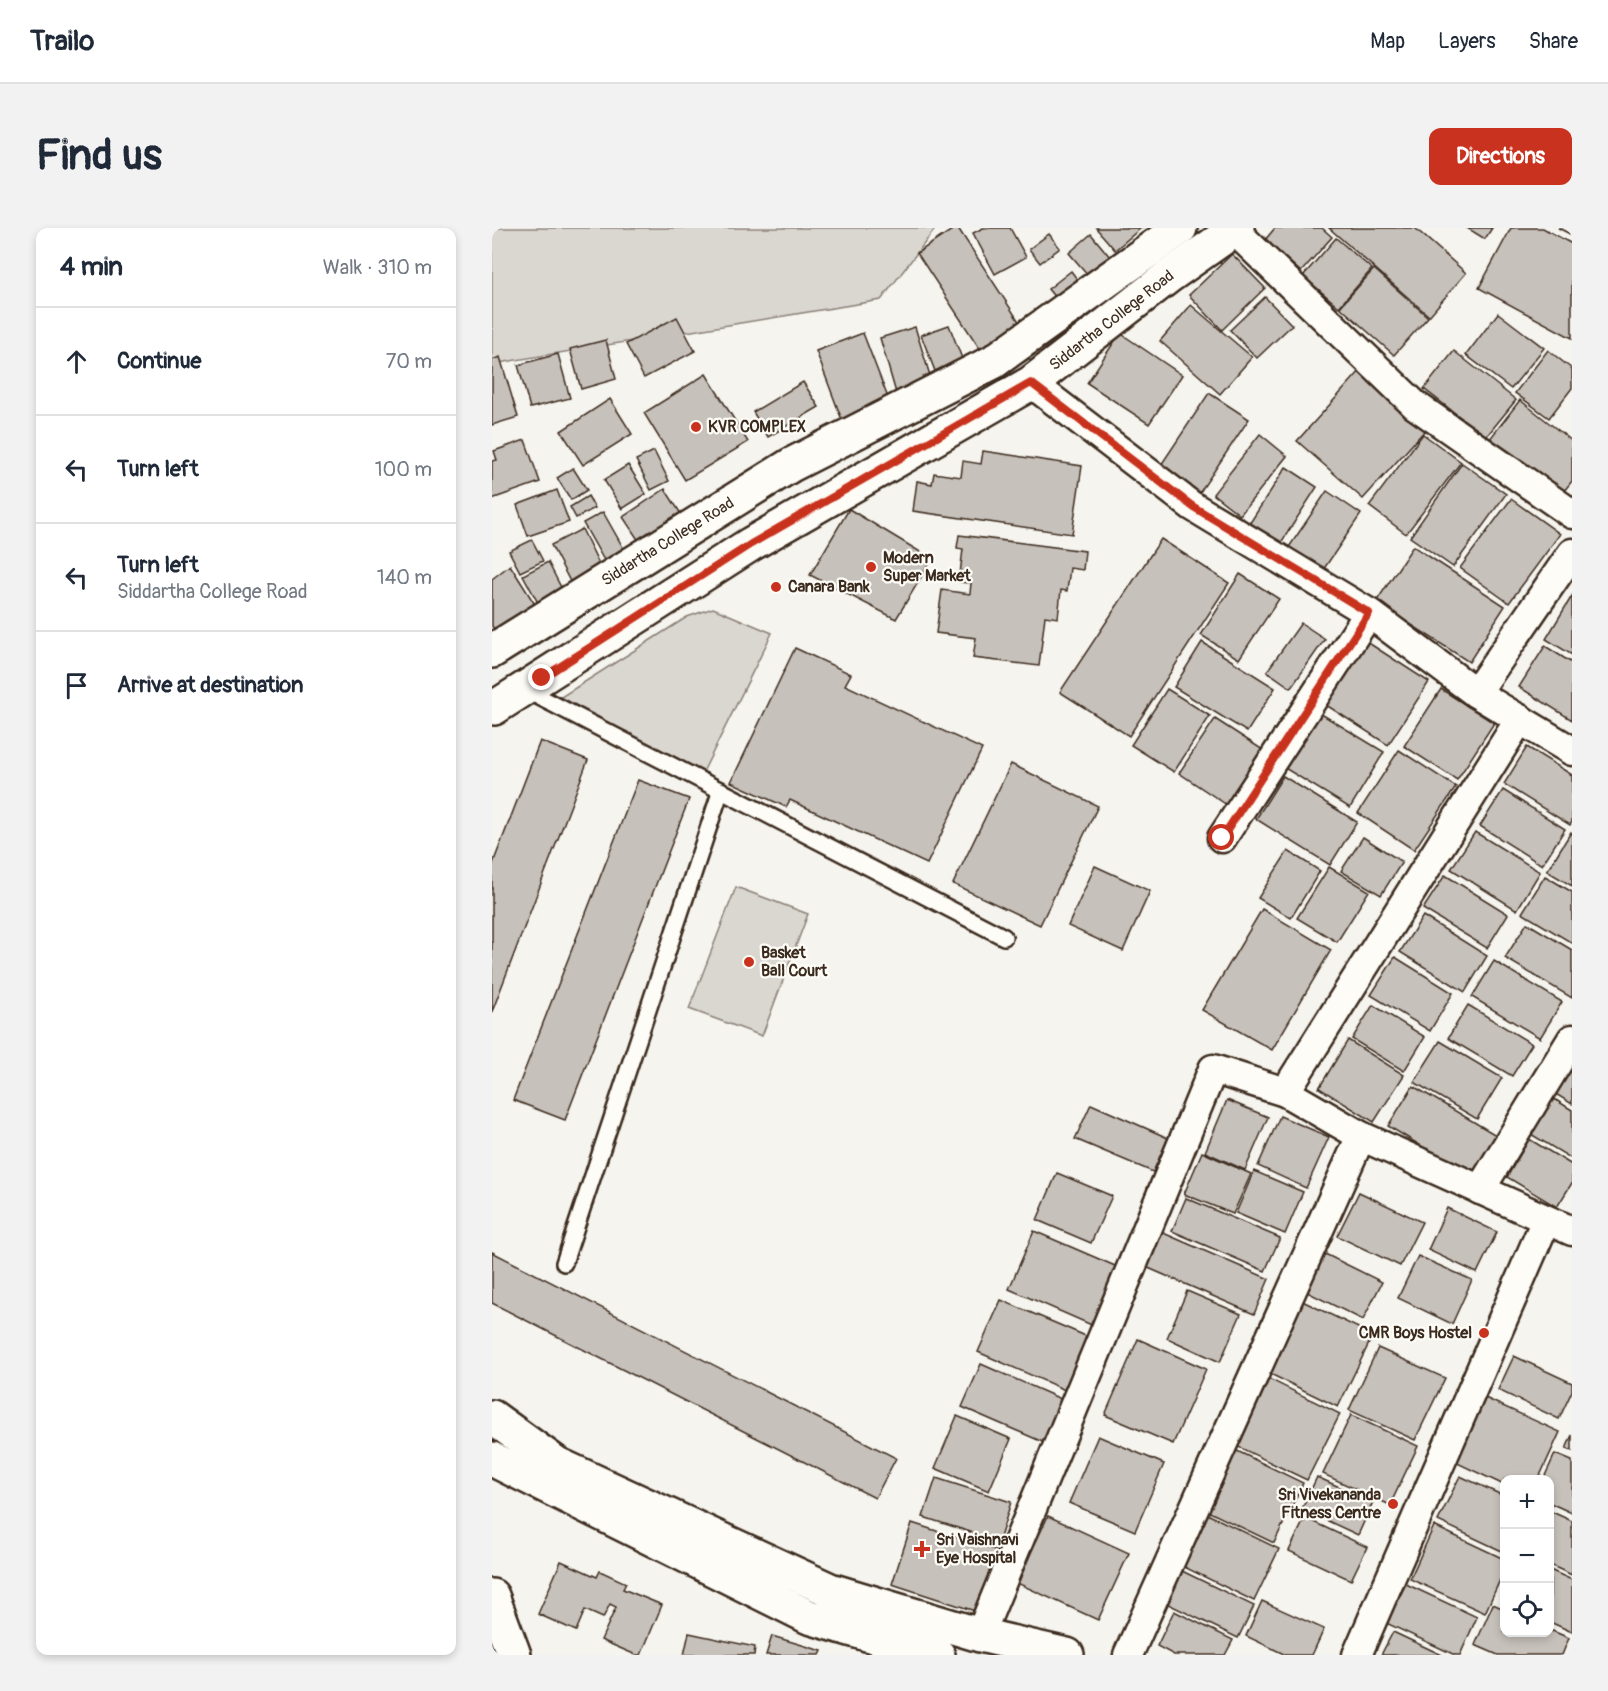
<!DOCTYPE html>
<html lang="en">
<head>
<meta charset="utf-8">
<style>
	:root { --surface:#fff; --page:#f2f2f3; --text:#1f2937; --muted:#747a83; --line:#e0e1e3; --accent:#c8321e }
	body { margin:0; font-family:Pangolin,sans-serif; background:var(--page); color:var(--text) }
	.controls { position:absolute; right:18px; bottom:18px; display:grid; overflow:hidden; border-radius:12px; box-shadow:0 3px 9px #0003 }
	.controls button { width:54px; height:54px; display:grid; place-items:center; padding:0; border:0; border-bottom:2px solid var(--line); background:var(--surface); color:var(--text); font:30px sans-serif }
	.stop { position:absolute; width:18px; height:18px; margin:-14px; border:4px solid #c8321e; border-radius:50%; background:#fff }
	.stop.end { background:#c8321e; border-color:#fff; box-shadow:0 2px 6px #0008 }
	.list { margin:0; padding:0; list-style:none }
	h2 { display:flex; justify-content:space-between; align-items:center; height:78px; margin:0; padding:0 24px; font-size:26px }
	h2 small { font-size:20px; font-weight:400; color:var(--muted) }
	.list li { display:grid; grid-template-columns:39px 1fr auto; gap:18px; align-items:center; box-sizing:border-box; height:108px; padding:0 24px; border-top:2px solid var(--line) }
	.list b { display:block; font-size:22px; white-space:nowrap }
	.list p { margin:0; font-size:20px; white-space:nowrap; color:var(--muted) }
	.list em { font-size:20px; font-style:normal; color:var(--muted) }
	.icon { flex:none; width:33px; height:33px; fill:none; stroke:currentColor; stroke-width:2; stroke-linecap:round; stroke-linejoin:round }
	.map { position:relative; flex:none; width:1080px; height:1427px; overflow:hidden; border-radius:12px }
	header { display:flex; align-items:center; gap:36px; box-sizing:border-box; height:84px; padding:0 30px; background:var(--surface); border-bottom:2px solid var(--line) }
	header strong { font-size:28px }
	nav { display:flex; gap:33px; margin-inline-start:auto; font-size:21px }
	.intro { display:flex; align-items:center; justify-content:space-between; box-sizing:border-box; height:144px; padding:0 36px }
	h1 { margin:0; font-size:42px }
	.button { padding:15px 27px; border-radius:12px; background:var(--accent); color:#fff; font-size:21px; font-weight:700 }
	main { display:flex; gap:36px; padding:0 36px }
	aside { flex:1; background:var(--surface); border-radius:12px; box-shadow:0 3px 9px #0003 }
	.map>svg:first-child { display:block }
</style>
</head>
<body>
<header>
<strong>Trailo</strong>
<nav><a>Map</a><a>Layers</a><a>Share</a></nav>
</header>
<div class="intro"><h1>Find us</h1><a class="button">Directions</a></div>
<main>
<aside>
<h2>4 min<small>Walk · 310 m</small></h2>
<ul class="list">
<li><svg class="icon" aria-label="ahead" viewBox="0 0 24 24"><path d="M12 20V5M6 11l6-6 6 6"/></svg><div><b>Continue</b></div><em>70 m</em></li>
<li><svg class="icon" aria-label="left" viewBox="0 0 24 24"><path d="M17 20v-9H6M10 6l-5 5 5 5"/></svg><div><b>Turn left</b></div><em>100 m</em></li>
<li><svg class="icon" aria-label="left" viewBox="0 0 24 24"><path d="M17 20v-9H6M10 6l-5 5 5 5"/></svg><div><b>Turn left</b><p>Siddartha College Road</p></div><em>140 m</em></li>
<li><svg class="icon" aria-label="arrive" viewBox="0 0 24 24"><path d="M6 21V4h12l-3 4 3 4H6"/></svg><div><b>Arrive at destination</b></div></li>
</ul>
</aside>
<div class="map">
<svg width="1080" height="1427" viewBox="0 0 1080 1427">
	<rect width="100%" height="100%" fill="#f5f4ee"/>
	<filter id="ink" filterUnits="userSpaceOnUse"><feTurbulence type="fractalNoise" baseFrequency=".0167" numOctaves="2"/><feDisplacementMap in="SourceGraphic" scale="12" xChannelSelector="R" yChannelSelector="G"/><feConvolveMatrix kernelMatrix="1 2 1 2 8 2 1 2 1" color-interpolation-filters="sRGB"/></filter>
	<g filter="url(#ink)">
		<g fill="#dad6d0" stroke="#8a8077" stroke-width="1.5">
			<path d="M0,0H444L389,72L0,136Z"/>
			<path d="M221,380L280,405L210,546L69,469L195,389Z"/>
			<path d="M244,659L316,686L270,808L197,781Z"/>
		</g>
		<g fill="#c7c1bb" stroke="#3b2a1e" stroke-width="1.5">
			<path d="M463,0H466L528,95L488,121L425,25Z"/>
			<path d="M491,0H518L534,29L503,46L481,5Z"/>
			<path d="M604,0H649L623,22Z"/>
			<path d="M783,0H830L840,9L809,44L773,12Z"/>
			<path d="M837,0H923L974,45L937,88Z"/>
			<path d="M975,0H1000L993,11Z"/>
			<path d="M1019,0H1051L1080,16V110L987,60Z"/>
			<path d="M1066,0H1080V7Z"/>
			<path d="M557,6L568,20L548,35L537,21Z"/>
			<path d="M599,6L618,29L597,48L577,25Z"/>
			<path d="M844,10L880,41L847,79L811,48Z"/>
			<path d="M740,26L773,60L730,102L697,67Z"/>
			<path d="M882,41L936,89L902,127L848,79Z"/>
			<path d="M579,43L591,59L568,76L556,61Z"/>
			<path d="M773,69L800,97L765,130L738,102Z"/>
			<path d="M699,77L760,129L728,166L668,113Z"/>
			<path d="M1006,85L1052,120L1019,161L974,127Z"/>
			<path d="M185,89L203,123L152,150L134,116Z"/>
			<path d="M457,97L471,133L443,143L429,107Z"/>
			<path d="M423,99L440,154L404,165L388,110Z"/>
			<path d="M371,105L398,175L350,192L324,123Z"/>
			<path d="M628,105L690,147L657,196L595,155Z"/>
			<path d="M114,112L124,151L89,161L78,121Z"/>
			<path d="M1056,122L1080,141V160L1057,190L1023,165Z"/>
			<path d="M962,123L1024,172L994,209L932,161Z"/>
			<path d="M66,126L78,170L38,180L26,137Z"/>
			<path d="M8,129L26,189L0,197V132Z"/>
			<path d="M869,142L935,200L871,271L805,213Z"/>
			<path d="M214,146L256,214L193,252L152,185Z"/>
			<path d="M311,154L327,179L276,209L261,184Z"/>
			<path d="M717,165L757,191L704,270L665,243Z"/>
			<path d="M118,171L140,206L91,237L69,203Z"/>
			<path d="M1028,172L1080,213V253L1068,268L997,212Z"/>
			<path d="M768,206L795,228L748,287L721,266Z"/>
			<path d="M931,206L969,234L914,306L877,278Z"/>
			<path d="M33,212L48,254L0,271V233L5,232L2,223Z"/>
			<path d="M162,223L177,253L159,262L144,232Z"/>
			<path d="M491,223L590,238L580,306L421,283L425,253L440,256L442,245L469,249L471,233L489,236Z"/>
			<path d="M970,235L1014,266L961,339L918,309Z"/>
			<path d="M136,237L154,266L130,281L112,252Z"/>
			<path d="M794,239L825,259L785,321L754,301Z"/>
			<path d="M81,240L95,262L79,272L65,250Z"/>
			<path d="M173,261L191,289L149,316L131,289Z"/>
			<path d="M65,262L77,294L36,308L25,277Z"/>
			<path d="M835,263L869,286L827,348L793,325Z"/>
			<path d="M96,268L103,280L84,290L78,279Z"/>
			<path d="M1019,271L1068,306L1017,375L968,340Z"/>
			<path d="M357,281L440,331L404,391L318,347Z"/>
			<path d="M111,284L133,323L113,334L91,295Z"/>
			<path d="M90,301L111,344L81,359L59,317Z"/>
			<path d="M467,307L593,323L591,342L578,340L575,363L569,362L566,390L553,388L547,438L481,430L484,410L444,405L450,362L478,366L479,355L467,354L471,321L465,320Z"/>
			<path d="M669,311L737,355L637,508L568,464Z"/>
			<path d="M40,312L51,333L28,344L17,323Z"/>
			<path d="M921,318L1013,378L977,434L884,374Z"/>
			<path d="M56,334L75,371L51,384L31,347Z"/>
			<path d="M18,337L44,378L4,404L0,398V351Z"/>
			<path d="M748,346L787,371L747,431L709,407Z"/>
			<path d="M1080,368V427L1054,411Z"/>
			<path d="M809,395L833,411L799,460L775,443Z"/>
			<path d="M872,412L937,454L896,517L831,475Z"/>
			<path d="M710,414L783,460L755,504L682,459Z"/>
			<path d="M1053,418L1080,435V492L1027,459Z"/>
			<path d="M303,420L359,446L353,457L490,521L435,636L298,572L294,579L239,554Z"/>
			<path d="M675,461L718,488L682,544L639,517Z"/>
			<path d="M949,461L1002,495L965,552L912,518Z"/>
			<path d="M826,484L892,524L858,580L791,539Z"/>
			<path d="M723,491L771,522L735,577L687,545Z"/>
			<path d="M48,513L96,532L0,784V638Z"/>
			<path d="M1035,519L1080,547V594L1078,597L1012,556Z"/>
			<path d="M907,522L964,559L922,622L866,585Z"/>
			<path d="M519,536L606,578L548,697L461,656Z"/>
			<path d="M791,548L865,594L838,637L764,591Z"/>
			<path d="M146,552L197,571L73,892L21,872Z"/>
			<path d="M1011,562L1073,601L1050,637L988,598Z"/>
			<path d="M983,604L1048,644L1025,682L959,641Z"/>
			<path d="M1079,604L1080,605V658L1055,643Z"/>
			<path d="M871,609L910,634L889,667L849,643Z"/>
			<path d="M796,623L828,643L799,690L766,670Z"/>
			<path d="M603,638L658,663L631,723L576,698Z"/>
			<path d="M837,639L877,663L845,714L805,690Z"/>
			<path d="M953,647L1016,686L995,720L931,681Z"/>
			<path d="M1053,648L1080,664V715L1030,685Z"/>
			<path d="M770,681L839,722L780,822L710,782Z"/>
			<path d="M931,688L995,728L973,764L908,724Z"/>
			<path d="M1035,695L1080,722V770L1013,730Z"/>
			<path d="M903,729L961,765L938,803L879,767Z"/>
			<path d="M1002,733L1070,774L1048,810L980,769Z"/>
			<path d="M881,777L933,809L912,843L860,811Z"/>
			<path d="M976,777L1040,816L1020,848L956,810Z"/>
			<path d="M856,812L912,847L882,894L827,860Z"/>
			<path d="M948,813L1010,850L985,891L922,854Z"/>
			<path d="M1080,836V876L1062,865Z"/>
			<path d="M921,858L1004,907L979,948L896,898Z"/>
			<path d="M1059,869L1080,882V931L1037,905Z"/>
			<path d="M735,872L776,889L753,942L713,924Z"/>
			<path d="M599,876L676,910L661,944L583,911Z"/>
			<path d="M788,888L837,909L814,960L766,938Z"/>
			<path d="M1037,911L1080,937V955L1065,979L1015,949Z"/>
			<path d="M710,924L759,946L741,986L692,966Z"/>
			<path d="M762,943L811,964L793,1006L744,985Z"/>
			<path d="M565,945L620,968L599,1015L545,992Z"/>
			<path d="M867,964L930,994L908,1038L845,1008Z"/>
			<path d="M694,970L788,1010L773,1043L680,1003Z"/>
			<path d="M955,980L1005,1004L985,1045L936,1022Z"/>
			<path d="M542,1003L637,1044L611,1102L517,1061Z"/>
			<path d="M669,1004L777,1051L762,1086L654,1039Z"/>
			<path d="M0,1024L404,1230L383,1270L0,1075Z"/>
			<path d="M829,1024L890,1054L871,1092L811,1062Z"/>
			<path d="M926,1028L980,1052L960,1096L906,1070Z"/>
			<path d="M695,1063L749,1086L728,1134L675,1110Z"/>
			<path d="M800,1068L881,1107L846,1179L766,1140Z"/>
			<path d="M509,1072L596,1109L573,1162L486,1124Z"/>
			<path d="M646,1111L714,1141L681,1216L613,1187Z"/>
			<path d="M886,1120L953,1150L923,1212L857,1182Z"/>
			<path d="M1022,1128L1080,1155V1163L1067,1191L1006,1162Z"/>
			<path d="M489,1136L571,1172L553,1215L470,1179Z"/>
			<path d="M765,1145L848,1186L815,1252L732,1212Z"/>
			<path d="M993,1170L1068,1204L1046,1252H1012V1257L963,1234Z"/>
			<path d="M859,1187L926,1218L898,1277L831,1246Z"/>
			<path d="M465,1188L519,1211L497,1263L443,1240Z"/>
			<path d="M1080,1207V1223L1074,1221Z"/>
			<path d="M606,1208L672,1236L643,1303L577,1275Z"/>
			<path d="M739,1220L811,1255L782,1315L709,1280Z"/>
			<path d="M1063,1226L1080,1233V1285L1058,1275V1252H1051Z"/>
			<path d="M968,1248L1012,1268V1324L946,1293Z"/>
			<path d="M825,1249L881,1274L866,1307L810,1281Z"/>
			<path d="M444,1250L519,1274L507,1313L431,1289Z"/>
			<path d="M1058,1283L1080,1293V1347L1058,1337Z"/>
			<path d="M711,1284L787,1321L762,1373L686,1336Z"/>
			<path d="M556,1288L637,1325L606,1392L525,1355Z"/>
			<path d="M813,1290L875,1319L859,1352L797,1323Z"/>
			<path d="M420,1295L506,1323L486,1384L400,1356Z"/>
			<path d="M942,1298L1012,1331V1343L993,1385L918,1351Z"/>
			<path d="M69,1333L105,1349L108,1343L134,1355L131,1361L170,1377L149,1427H144L109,1412L124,1379L118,1376L111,1390L93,1382L84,1403L46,1386Z"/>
			<path d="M686,1341L762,1378L746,1410L670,1373Z"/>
			<path d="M1058,1342L1080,1352V1404L1058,1394Z"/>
			<path d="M914,1356L985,1389L968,1427H963L894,1395Z"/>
			<path d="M770,1373L832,1401L820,1427H794L754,1408Z"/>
			<path d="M1001,1376L1012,1381V1404H1058V1402L1077,1410L1070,1427H1006L983,1417Z"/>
			<path d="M682,1383L741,1412L733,1427H682L665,1418Z"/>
			<path d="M901,1404L950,1427H889Z"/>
			<path d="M197,1405L263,1419L262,1427H192Z"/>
			<path d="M280,1408L330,1423L328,1427H274Z"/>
		</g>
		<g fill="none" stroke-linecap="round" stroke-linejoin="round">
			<defs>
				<g id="service">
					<path d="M32,461L512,709"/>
					<path d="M72,1035L229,562"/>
				</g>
				<g id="minor">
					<path d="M742,2L923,177L1080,286"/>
					<path d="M539,155L700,278L877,385L984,465L1080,523"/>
					<path d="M984,465L1080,325"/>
					<path d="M730,610L877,385"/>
					<path d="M793,864L1028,491"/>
					<path d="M988,962L1080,811"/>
					<path d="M488,1407L721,841L793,864L869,908L1080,1003"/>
					<path d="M636,1427L869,908"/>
					<path d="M865,1427L1054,992"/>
				</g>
				<g id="tertiary">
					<path id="s1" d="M0,423L299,237L501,134L688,0"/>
					<path id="s2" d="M2,480L259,316L539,155L677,48L745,0"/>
					<path d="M0,1189L65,1236L338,1362L488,1407L575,1427"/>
					<path d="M0,1231L317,1389L446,1427"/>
					<path d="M0,1368L22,1427"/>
				</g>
			</defs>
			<use href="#service" stroke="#3b2a1e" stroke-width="20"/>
			<use href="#minor" stroke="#3b2a1e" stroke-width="33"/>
			<use href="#tertiary" stroke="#3b2a1e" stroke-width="38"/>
			<use href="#service" stroke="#fdfcf7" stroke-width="15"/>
			<use href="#minor" stroke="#fdfcf7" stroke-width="28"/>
			<use href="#tertiary" stroke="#fdfcf7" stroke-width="33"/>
		</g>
	</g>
	<g fill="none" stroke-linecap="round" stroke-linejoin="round" filter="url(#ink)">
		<path stroke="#c8321e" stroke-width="8" d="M50,450L259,316L539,155L700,278L877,385L730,610"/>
	</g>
	<g fill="#c8321e" stroke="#fdfcf7" stroke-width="2">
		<circle cx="204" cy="199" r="6"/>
		<circle cx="379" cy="339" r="6"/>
		<circle cx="284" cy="359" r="6"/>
		<circle cx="257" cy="734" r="6"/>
		<circle cx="992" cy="1105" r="6"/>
		<circle cx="901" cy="1276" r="6"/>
		<path d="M427 1312h6v6h6v6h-6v6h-6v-6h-6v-6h6z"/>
	</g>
	<g text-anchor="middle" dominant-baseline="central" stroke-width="4.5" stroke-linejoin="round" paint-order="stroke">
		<g font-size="16" fill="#3b2a1e" stroke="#fdfcf7">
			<text stroke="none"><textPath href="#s2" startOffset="730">Siddartha College Road</textPath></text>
			<text stroke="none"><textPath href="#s1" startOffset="207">Siddartha College Road</textPath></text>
		</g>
		<g font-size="16" font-weight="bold" fill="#3b2a1e" stroke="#fdfcf7" text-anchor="start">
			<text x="216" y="199">KVR COMPLEX</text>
			<text x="391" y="330">Modern<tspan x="391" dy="18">Super Market</tspan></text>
			<text x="296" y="359">Canara Bank</text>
			<text x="269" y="725">Basket<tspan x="269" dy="18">Ball Court</tspan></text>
			<text x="980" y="1105" text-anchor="end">CMR Boys Hostel</text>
			<text x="889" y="1267" text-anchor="end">Sri Vivekananda<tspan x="889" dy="18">Fitness Centre</tspan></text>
			<text x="444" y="1312">Sri Vaishnavi<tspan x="444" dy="18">Eye Hospital</tspan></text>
		</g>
	</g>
</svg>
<div class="controls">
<button>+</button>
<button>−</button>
<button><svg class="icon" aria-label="locate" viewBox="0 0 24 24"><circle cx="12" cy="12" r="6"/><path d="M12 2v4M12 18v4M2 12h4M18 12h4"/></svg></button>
</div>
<div class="stop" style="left:730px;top:610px"></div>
<div class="stop end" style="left:50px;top:450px"></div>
</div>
</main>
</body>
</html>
